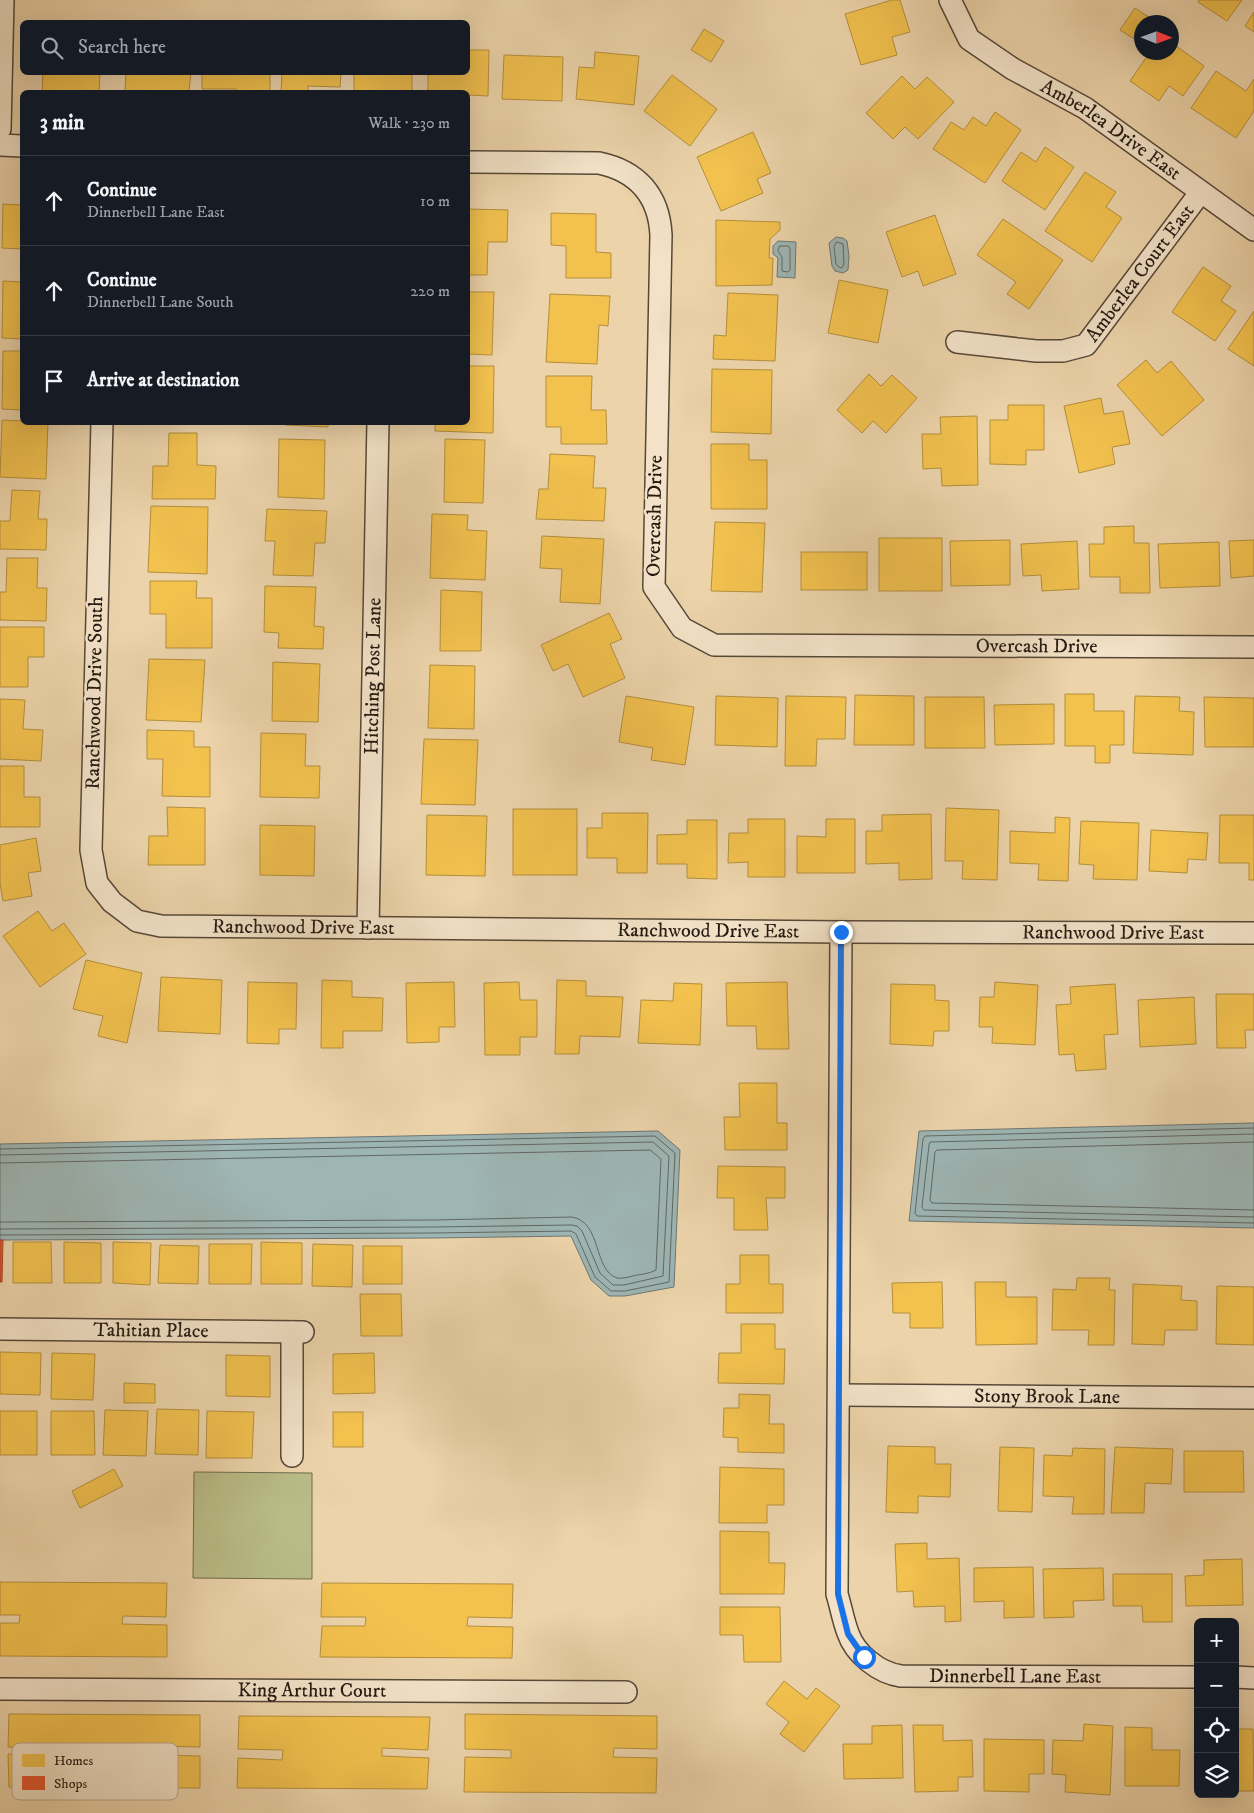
<!DOCTYPE html>
<html lang="en">
<head>
<meta charset="utf-8">
<style>
	:root { --surface:#171b24; --page:#242831; --text:#f1f3f6; --muted:#9ea1a6; --line:#363941 }
	body { margin:0; font-family:"IM FELL DW Pica",serif; background:var(--page); color:var(--text) }
	.controls { position:absolute; right:15px; bottom:15px; display:grid; overflow:hidden; border-radius:8px; box-shadow:0 5px 20px #0002 }
	.controls button { width:45px; height:45px; display:grid; place-items:center; padding:0; border:0; border-bottom:1px solid var(--line); background:var(--surface); color:var(--text); font:25px sans-serif }
	.compass { position:absolute; left:1134px; top:15px; width:45px; height:45px; border-radius:50%; background:var(--surface); box-shadow:0 5px 20px #0002; rotate:91deg }
	.stop { position:absolute; width:15px; height:15px; margin:-11px; border:4px solid #1a73e8; border-radius:50%; background:#fff }
	.stop.end { background:#1a73e8; border-color:#fff; box-shadow:0 1px 5px #0008 }
	.list { margin:0; padding:0; list-style:none }
	h2 { display:flex; justify-content:space-between; align-items:center; height:65px; margin:0; padding:0 20px; font-size:21px }
	h2 small { font-size:16px; font-weight:400; color:var(--muted) }
	.list li { display:grid; grid-template-columns:32px 1fr auto; gap:15px; align-items:center; box-sizing:border-box; height:90px; padding:0 20px; border-top:1px solid var(--line) }
	.list b { display:block; font-size:19px; white-space:nowrap }
	.list p { margin:0; font-size:16px; white-space:nowrap; color:var(--muted) }
	.list em { font-size:16px; font-style:normal; color:var(--muted) }
	.icon { flex:none; width:28px; height:28px; fill:none; stroke:currentColor; stroke-width:2; stroke-linecap:round; stroke-linejoin:round }
	.map { position:relative; flex:none; width:1254px; height:1813px; overflow:hidden }
	.search { position:absolute; background:var(--surface); box-shadow:0 5px 20px #0002; left:20px; top:20px; width:450px; height:55px; display:flex; align-items:center; gap:12px; box-sizing:border-box; padding:0 18px; border-radius:8px; color:var(--muted); font-size:19px }
	.panel { position:absolute; background:var(--surface); box-shadow:0 5px 20px #0002; left:20px; top:90px; width:450px; height:335px; border-radius:8px }
	.map>svg:first-child { display:block }
</style>
</head>
<body>
<div class="map">
<svg width="1254" height="1813" viewBox="0 0 1254 1813">
	<rect width="100%" height="100%" fill="#ecd3aa"/>
	<filter id="stains"><feTurbulence type="fractalNoise" baseFrequency=".004" numOctaves="4"/><feColorMatrix values="0 0 0 0 .2 0 0 0 0 .09 0 0 0 0 .02 0 0 0 .5 -.17"/></filter>
	<radialGradient id="worn" r=".72"><stop offset=".6" stop-color="#630" stop-opacity="0"/><stop offset="1" stop-color="#630" stop-opacity=".3"/></radialGradient>
	<path fill="#b9bc87" stroke="#6e6b4c" d="M194,1472L312,1473V1579L193,1578Z"/>
	<g fill="#9db5b4" stroke="#6d7773">
		<path d="M836,237L843,238L847,241L849,256L848,270L843,273L835,271L832,266L829,243Z"/>
		<path d="M778,241L796,242L795,278L777,277L778,258L773,254V246Z"/>
		<path d="M1254,1123V1228L909,1221L919,1131Z"/>
		<path d="M658,1131L680,1150L674,1287L625,1296H609L591,1280L571,1236L434,1238L0,1240V1144Z"/>
	</g>
	<g fill="#f2c14e" stroke="#b48f3c">
		<path d="M892,0H900L910,32L892,37L897,55L861,65L845,14Z"/>
		<path d="M1199,0H1242L1227,21L1198,2Z"/>
		<path d="M1135,8L1156,22H1142V44L1120,30Z"/>
		<path d="M1254,12V32L1245,26Z"/>
		<path d="M704,29L724,41L711,62L691,50Z"/>
		<path d="M1172,43L1204,66L1183,96L1169,86L1159,101L1130,81L1150,52H1172Z"/>
		<path d="M468,50H489L488,96L468,95V92H428V72H468Z"/>
		<path d="M595,52L639,56L634,105L576,99L579,67L594,68Z"/>
		<path d="M504,55L563,57L562,101L502,99Z"/>
		<path d="M1216,71L1246,91L1254,79V111L1236,138L1191,108Z"/>
		<path d="M43,72H100L99,92H42Z"/>
		<path d="M126,72H191L189,92H125Z"/>
		<path d="M202,72H270V92H236V89H202Z"/>
		<path d="M282,72H341L340,87L308,86V92H281Z"/>
		<rect x="354" y="72" width="58" height="20"/>
		<path d="M672,75L717,109L690,146L644,111Z"/>
		<path d="M902,76L915,89L927,77L954,102L918,139L905,127L893,139L866,113Z"/>
		<path d="M995,112L1021,130L985,183L933,149L951,122L964,130L973,117L986,126Z"/>
		<path d="M753,132L771,173L757,179L763,193L721,211L697,157Z"/>
		<path d="M1045,147L1074,167L1045,210L1002,181L1021,152L1036,162Z"/>
		<path d="M1085,172L1116,192L1106,207L1122,218L1092,262L1045,231Z"/>
		<path d="M3,204L22,205V249L2,248Z"/>
		<path d="M468,209L508,210L507,242H488L487,275H468Z"/>
		<path d="M551,213L596,214V252L611,253V278H566V246L551,245Z"/>
		<path d="M935,215L956,274L923,286L918,271L902,277L886,232Z"/>
		<path d="M1003,219L1063,260L1029,309L1007,294L1016,282L977,255Z"/>
		<path d="M716,220L780,222V230L770,239L769,258H773L772,285L716,286Z"/>
		<path d="M1203,267L1231,286L1221,301L1236,311L1215,341L1172,312Z"/>
		<path d="M839,280L888,290L878,343L828,333Z"/>
		<path d="M3,281L22,282V339L2,338Z"/>
		<path d="M468,292H494L492,355L468,354Z"/>
		<path d="M728,293L778,295L775,361L713,359L714,335L726,336Z"/>
		<path d="M550,294L610,296L608,326L599,325L597,364L546,362Z"/>
		<path d="M1254,311V366L1228,349Z"/>
		<path d="M3,351H22V410L2,409Z"/>
		<path d="M1146,360L1157,373L1171,361L1204,400L1162,436L1117,385Z"/>
		<path d="M468,366H494L493,433L435,431V422H468Z"/>
		<path d="M712,369L772,370L771,434L711,432Z"/>
		<path d="M869,374L881,386L892,375L917,398L886,433L873,421L862,433L837,410Z"/>
		<path d="M546,376H592L591,410H606L607,444H561V427H546Z"/>
		<path d="M1101,398L1104,414L1123,411L1130,444L1112,447L1115,464L1079,473L1064,406Z"/>
		<path d="M1008,405H1044V450H1026V465L990,464V420H1008Z"/>
		<path d="M977,416L978,485L942,486L941,468L923,469L922,434H941L940,417Z"/>
		<path d="M2,420L48,422L46,479L0,477Z"/>
		<path d="M286,422H328V427L286,425Z"/>
		<path d="M169,433H197V465L216,466L215,499H152L153,466H168Z"/>
		<path d="M279,439L325,440L324,499L278,497Z"/>
		<path d="M445,439L485,440L483,503L444,502Z"/>
		<path d="M711,444H749V460H767V509H711Z"/>
		<path d="M550,454L595,456L593,488H606L604,521L536,519L539,489H548Z"/>
		<path d="M12,490L40,491L38,519H47L46,550L0,549V521H10Z"/>
		<path d="M151,506L208,507L207,574L148,572Z"/>
		<path d="M267,509L327,511L325,543H315L313,576L273,575L275,541H265Z"/>
		<path d="M432,514L468,515L467,530L487,531L485,580L430,578Z"/>
		<path d="M715,522L765,523L762,592L711,591Z"/>
		<path d="M1134,526V543H1149L1150,593H1120V577H1090L1089,544H1104V527Z"/>
		<path d="M542,536L604,539L600,604L560,602L562,569L540,568Z"/>
		<rect x="879" y="538" width="63" height="53"/>
		<path d="M1010,540V585L951,586L950,541Z"/>
		<path d="M1254,540V576L1231,578L1229,541Z"/>
		<path d="M1077,541L1079,589L1042,591L1041,575L1023,576L1021,544Z"/>
		<path d="M1219,542L1220,586L1160,588L1158,544Z"/>
		<rect x="801" y="552" width="66" height="38"/>
		<path d="M7,558H38L37,588H47L46,621L0,620V592H6Z"/>
		<path d="M150,581H197L196,598H212V648H166V614H150Z"/>
		<path d="M265,586L316,587L314,626L324,627L323,649L278,648L279,633L264,632Z"/>
		<path d="M441,590L482,592L481,651H440Z"/>
		<path d="M609,613L622,639L610,644L625,678L583,697L568,664L553,671L541,645Z"/>
		<path d="M0,627H44V657H28V687H0Z"/>
		<path d="M149,659L205,660L201,722L146,720Z"/>
		<path d="M273,662L320,664L318,722L272,721Z"/>
		<path d="M430,665L475,666L474,729L428,728Z"/>
		<path d="M1065,694H1094V711H1124V745H1110V763H1095V746H1065Z"/>
		<path d="M855,695L914,696V745H854Z"/>
		<path d="M626,696L694,707L685,765L651,760L653,748L619,742Z"/>
		<path d="M716,696L778,698L777,747L715,745Z"/>
		<path d="M786,696L846,697L845,739H817L816,766H785Z"/>
		<path d="M1135,696L1180,697L1179,711L1194,712L1193,755L1133,753Z"/>
		<path d="M925,697H984L985,748H925Z"/>
		<path d="M1204,697L1254,698V747H1205Z"/>
		<path d="M0,699L25,700L23,729L43,730L41,761L0,759Z"/>
		<path d="M1054,704V744L995,745L994,705Z"/>
		<path d="M147,730L194,731V747H210V797L162,796L163,759H147Z"/>
		<path d="M261,733L306,734L305,766H320L319,798L260,797Z"/>
		<path d="M424,739L478,740L475,805L421,804Z"/>
		<path d="M0,766H24V797H40V827H0Z"/>
		<path d="M167,807L205,808V865H148L149,836H168Z"/>
		<path d="M946,808L999,810L997,880L962,879L963,861H945Z"/>
		<rect x="513" y="809" width="64" height="66"/>
		<path d="M602,813H648L647,873H617V858H587V828H602Z"/>
		<path d="M931,814L932,879L899,880V863L866,864V831H882V815Z"/>
		<path d="M427,815L487,816L485,876L426,875Z"/>
		<path d="M1220,815H1254V880H1249V863H1219Z"/>
		<path d="M1055,817L1070,818L1068,881L1038,880L1039,864L1010,863V831L1055,833Z"/>
		<path d="M748,819H785V877H748V862L728,863L729,833H748Z"/>
		<path d="M826,819H855V873H797V836L826,837Z"/>
		<path d="M687,820H717V879L687,878V864H657V835L687,834Z"/>
		<path d="M1081,821L1139,823L1137,880L1093,879L1094,865L1079,864Z"/>
		<path d="M260,825L315,826L314,876L260,875Z"/>
		<path d="M1151,830L1208,833L1206,860L1188,859L1187,873L1149,871Z"/>
		<path d="M36,838L41,871L28,873L32,896L3,901L0,883V845Z"/>
		<path d="M38,911L52,931L64,923L86,954L40,987L3,936Z"/>
		<path d="M86,960L142,973L127,1043L98,1036L103,1016L73,1009Z"/>
		<path d="M161,977L222,980L220,1034L158,1031Z"/>
		<path d="M322,980L352,981V997L383,998L382,1031H343V1048H321Z"/>
		<path d="M557,980L586,981V996L623,997L620,1037L580,1036L579,1054H555Z"/>
		<path d="M248,982L297,983L296,1029H279V1044L247,1043Z"/>
		<path d="M454,982L455,1027H439V1042L407,1043L406,983Z"/>
		<path d="M519,982L520,1000H537V1037H520V1055H485L484,983Z"/>
		<path d="M787,982L789,1049H757L756,1026H727L726,983Z"/>
		<path d="M995,982L1038,985L1035,1045L992,1043L993,1027H979L980,997H994Z"/>
		<path d="M674,983L702,984L700,1045L638,1043L641,1000L673,1001Z"/>
		<path d="M891,984L935,985V1000L949,1001V1031H934L933,1046L890,1044Z"/>
		<path d="M1115,984L1118,1034L1104,1035L1106,1069L1076,1071L1074,1054L1059,1055L1056,1005L1071,1004L1070,987Z"/>
		<path d="M1216,994H1254V1030H1245L1246,1048H1217Z"/>
		<path d="M1194,997L1196,1044L1140,1047L1138,1000Z"/>
		<path d="M739,1083H777V1123H787V1150H725L724,1117H740Z"/>
		<path d="M718,1166L785,1167V1198H766L768,1230H734V1198H717Z"/>
		<path d="M13,1242H51L52,1283H13Z"/>
		<path d="M64,1242L101,1243V1283H64Z"/>
		<path d="M113,1242L151,1243L150,1285L113,1283Z"/>
		<path d="M261,1242L302,1243V1284H261Z"/>
		<path d="M209,1244H252L251,1284H209Z"/>
		<path d="M313,1244L353,1245L352,1287L312,1286Z"/>
		<path d="M160,1245L199,1246L198,1284L158,1283Z"/>
		<rect x="363" y="1246" width="39" height="38"/>
		<path d="M740,1255H769V1284H783V1313H726V1284H740Z"/>
		<path d="M1077,1278H1110L1109,1290H1115L1114,1345H1088L1089,1330H1052L1053,1289L1076,1290Z"/>
		<path d="M942,1282L943,1328H910V1313H893L892,1283Z"/>
		<path d="M975,1282H1006V1297H1037V1344L976,1345Z"/>
		<path d="M1133,1284L1182,1286L1181,1300L1197,1301V1330H1165L1164,1345L1132,1344Z"/>
		<path d="M1217,1286L1254,1287V1345L1216,1344Z"/>
		<path d="M360,1294H401L402,1336H361Z"/>
		<path d="M741,1324H775V1349H785L784,1384L718,1383L719,1353H741Z"/>
		<path d="M0,1352L41,1353L40,1395L0,1394Z"/>
		<path d="M52,1353L95,1354L93,1400L51,1399Z"/>
		<path d="M374,1353L375,1393L333,1394V1354Z"/>
		<path d="M226,1355L270,1356V1397L226,1396Z"/>
		<path d="M124,1383L155,1384V1403H124Z"/>
		<path d="M739,1394L770,1395L769,1424H784V1453L738,1452V1438L723,1437L724,1408H739Z"/>
		<path d="M157,1409L199,1410L198,1455L155,1454Z"/>
		<path d="M105,1410L148,1411L146,1456L103,1455Z"/>
		<rect x="0" y="1411" width="37" height="44"/>
		<path d="M51,1411H94L95,1455H51Z"/>
		<path d="M207,1411L254,1412L252,1458H206Z"/>
		<rect x="333" y="1412" width="30" height="35"/>
		<path d="M888,1446L935,1447V1464H951L950,1497L918,1496V1513L886,1512Z"/>
		<path d="M1000,1447L1034,1448L1032,1512L998,1511Z"/>
		<path d="M1115,1447L1173,1449L1171,1484L1145,1483L1144,1513H1111Z"/>
		<path d="M1073,1448L1105,1449L1104,1514H1072L1074,1497L1043,1496L1044,1455L1072,1456Z"/>
		<path d="M1184,1451H1243L1244,1492H1184Z"/>
		<path d="M720,1467L784,1469V1505H767V1523H719Z"/>
		<path d="M114,1469L123,1486L80,1508L72,1491Z"/>
		<path d="M720,1531L769,1532V1563H785L784,1594H720Z"/>
		<path d="M927,1543V1559L959,1558L961,1621L945,1622V1606L914,1607L913,1591L897,1592L895,1544Z"/>
		<path d="M1242,1559L1243,1605L1186,1606L1185,1576L1204,1575V1560Z"/>
		<path d="M1033,1567L1034,1617L1004,1618V1601L974,1602V1568Z"/>
		<path d="M1103,1568L1104,1600L1073,1601L1074,1617L1044,1618L1043,1569Z"/>
		<path d="M1113,1574H1172V1622H1143L1142,1606H1113Z"/>
		<path d="M0,1582L167,1583L166,1617L123,1616L122,1624L167,1625V1657L0,1656V1623H19L20,1615H0Z"/>
		<path d="M322,1583L513,1584L512,1618L468,1617L467,1626L513,1627L512,1658L320,1657L322,1626H365L366,1617H321Z"/>
		<path d="M720,1607H780L781,1662H744L743,1635H720Z"/>
		<path d="M784,1681L807,1699L816,1688L840,1706L804,1752L780,1734L789,1722L766,1704Z"/>
		<path d="M9,1714L200,1715V1747L155,1746V1755L200,1756V1788L9,1787L8,1754L54,1755L53,1747H8Z"/>
		<path d="M465,1714L657,1716V1749L614,1748L613,1757L657,1758L656,1793L464,1792L465,1757L511,1758V1750L465,1749Z"/>
		<path d="M239,1716L430,1717L428,1750L382,1748V1756L429,1758L427,1789L237,1788L238,1758L282,1760L283,1750L238,1749Z"/>
		<path d="M1084,1724L1113,1726L1110,1795L1065,1792L1066,1775L1052,1774L1053,1740L1083,1741Z"/>
		<path d="M902,1725L903,1778L844,1779L843,1744H872V1726Z"/>
		<path d="M913,1725H943V1741L972,1740L973,1777H958V1791L915,1792Z"/>
		<path d="M1125,1727L1152,1728V1750H1180L1179,1786H1125Z"/>
		<path d="M1235,1729H1253L1254,1791H1235Z"/>
		<path d="M984,1739L1044,1740V1774H1029V1792L984,1791Z"/>
		<rect x="1195" y="1751" width="3" height="40"/>
	</g>
	<path fill="#e4572e" stroke="#aa4526" d="M0,1240H3L2,1282H0Z"/>
	<g fill="none" stroke-linecap="round" stroke-linejoin="round">
		<g stroke="#606863" stroke-width="1">
			<path d="M837,242L843,244L844,264L842,268L839,267L836,264L834,247Z"/>
			<path d="M780,246H788L790,248V270L788,272L782,271V257L778,251Z"/>
			<path d="M1254,1128L925,1136L923,1139L915,1213L917,1216L1254,1223"/>
			<path d="M1254,1134L930,1142L929,1145L922,1207L924,1210L1254,1217"/>
			<path d="M1254,1142L937,1150L935,1152L930,1200L932,1203L1254,1210"/>
			<path d="M0,1149L655,1136L675,1153L669,1282L625,1291H611L595,1277L576,1234L571,1231L434,1233L0,1235"/>
			<path d="M0,1155L653,1142L669,1156L663,1276L624,1285H613L600,1273L582,1231L577,1226L571,1225L434,1227L0,1229"/>
			<path d="M0,1163L650,1150L661,1159L656,1270C649,1274 640,1274 633,1276C628,1277 622,1279 617,1278C593,1270 602,1222 572,1217L434,1220L0,1222"/>
		</g>
		<defs>
			<g id="minor">
				<path id="s1" d="M950,0L969,39L1013,69L1085,108L1254,230"/>
				<path d="M0,129L3,0"/>
				<path d="M0,145L22,146"/>
				<path id="s2" d="M468,162L599,163C637,171 659,195 661,235L654,587L682,628L714,645L1254,647"/>
				<path id="s3" d="M957,342L1036,351H1063L1086,345L1200,193"/>
				<path id="s4" d="M102,422L91,850L97,883L112,902L137,921L161,926L841,932L1254,933"/>
				<path id="s5" d="M368,928L378,422"/>
				<path id="s6" d="M841,932L837,1594C841,1607 843,1620 848,1633C855,1654 879,1673 901,1676L1198,1677"/>
				<path id="s7" d="M0,1329L303,1332"/>
				<path d="M292,1332V1456"/>
				<path id="s8" d="M839,1395L1254,1398"/>
				<path d="M1235,1677L1254,1678"/>
				<path id="s9" d="M0,1689L626,1692"/>
			</g>
		</defs>
		<use href="#minor" stroke="#564838" stroke-width="24"/>
		<use href="#minor" stroke="#f3e2c8" stroke-width="21"/>
	</g>
	<g fill="none" stroke-linecap="round" stroke-linejoin="round">
		<path stroke="#1a73e8" stroke-width="6" d="M841,932L838,1594L848,1634L864,1657"/>
	</g>
	<g text-anchor="middle" dominant-baseline="central" stroke-width="5" stroke-linejoin="round" paint-order="stroke">
		<g font-size="20" fill="#241a12" stroke="#f3e2c8">
			<text stroke="none"><textPath href="#s1" startOffset="212">Amberlea Drive East</textPath></text>
			<text stroke="none"><textPath href="#s3" startOffset="220">Amberlea Court East</textPath></text>
			<text transform="translate(655 516) rotate(-89)">Overcash Drive</text>
			<text stroke="none"><textPath href="#s2" startOffset="995">Overcash Drive</textPath></text>
			<text stroke="none"><textPath href="#s5" startOffset="252">Hitching Post Lane</textPath></text>
			<text transform="translate(95 693) rotate(-89)">Ranchwood Drive South</text>
			<text stroke="none"><textPath href="#s4" startOffset="684">Ranchwood Drive East</textPath></text>
			<text stroke="none"><textPath href="#s4" startOffset="1089">Ranchwood Drive East</textPath></text>
			<text stroke="none"><textPath href="#s4" startOffset="1494">Ranchwood Drive East</textPath></text>
			<text stroke="none"><textPath href="#s7" startOffset="151">Tahitian Place</textPath></text>
			<text stroke="none"><textPath href="#s8" startOffset="208">Stony Brook Lane</textPath></text>
			<text stroke="none"><textPath href="#s6" startOffset="888">Dinnerbell Lane East</textPath></text>
			<text stroke="none"><textPath href="#s9" startOffset="312">King Arthur Court</textPath></text>
		</g>
	</g>
	<rect x="12" y="1743" width="166" height="57" rx="8" fill="#f3e2c8" stroke="#b5a691" stroke-width="1"/>
	<rect x="22" y="1754" width="23" height="13" fill="#f2c14e"/>
	<rect x="22" y="1776" width="23" height="14" fill="#e4572e"/>
	<g font-size="14" fill="#241a12">
		<text x="54" y="1765">Homes</text>
		<text x="54" y="1788">Shops</text>
	</g>
	<rect width="100%" height="100%" filter="url(#stains)"/>
	<rect width="100%" height="100%" fill="url(#worn)"/>
</svg>
<div class="controls">
<button>+</button>
<button>−</button>
<button><svg class="icon" aria-label="locate" viewBox="0 0 24 24"><circle cx="12" cy="12" r="6"/><path d="M12 2v4M12 18v4M2 12h4M18 12h4"/></svg></button>
<button><svg class="icon" aria-label="layers" viewBox="0 0 24 24"><path d="M12 4l9 5-9 5-9-5zM3 14l9 5 9-5"/></svg></button>
</div>
<svg class="compass" viewBox="-18 -18 36 36"><path d="M0-13l5 13h-10z" fill="#e53935"/><path d="M0 13l5-13h-10z" fill="#9ea1a6"/></svg>
<div class="stop" style="left:864px;top:1657px"></div>
<div class="stop end" style="left:841px;top:932px"></div>
<div class="search"><svg class="icon" aria-label="search" viewBox="0 0 24 24"><circle cx="10" cy="10" r="6"/><path d="M15 15l6 6"/></svg>Search here</div>
<section class="panel">
<h2>3 min<small>Walk · 230 m</small></h2>
<ul class="list">
<li><svg class="icon" aria-label="ahead" viewBox="0 0 24 24"><path d="M12 20V5M6 11l6-6 6 6"/></svg><div><b>Continue</b><p>Dinnerbell Lane East</p></div><em>10 m</em></li>
<li><svg class="icon" aria-label="ahead" viewBox="0 0 24 24"><path d="M12 20V5M6 11l6-6 6 6"/></svg><div><b>Continue</b><p>Dinnerbell Lane South</p></div><em>220 m</em></li>
<li><svg class="icon" aria-label="arrive" viewBox="0 0 24 24"><path d="M6 21V4h12l-3 4 3 4H6"/></svg><div><b>Arrive at destination</b></div></li>
</ul>
</section>
</div>
</body>
</html>
